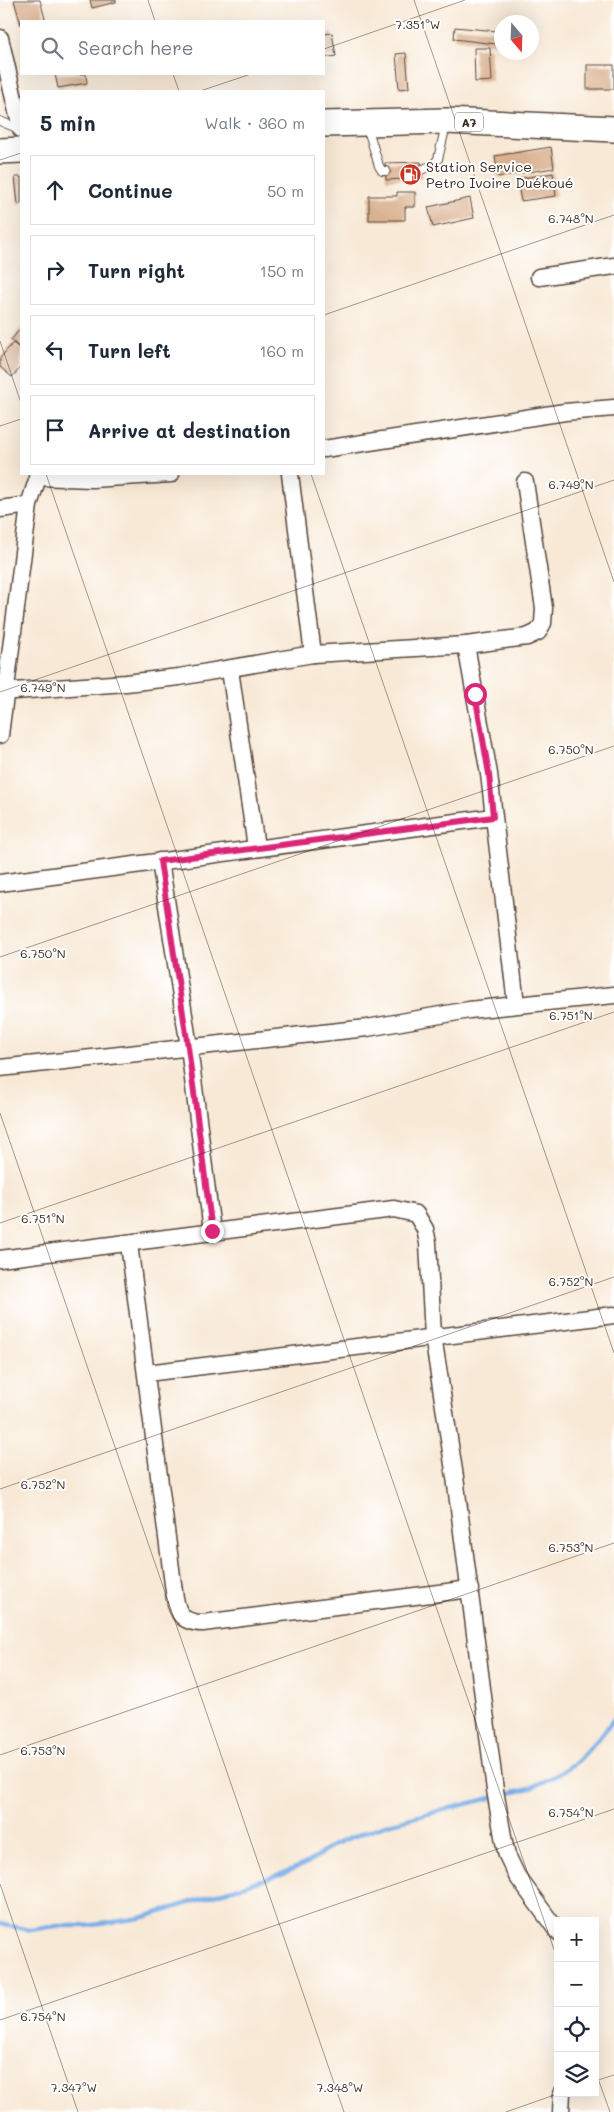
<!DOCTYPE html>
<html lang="en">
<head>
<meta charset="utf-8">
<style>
	:root { --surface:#fff; --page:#f6f6f7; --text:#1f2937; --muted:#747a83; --line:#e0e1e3 }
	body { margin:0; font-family:Mali,sans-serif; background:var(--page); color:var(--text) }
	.controls { position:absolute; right:15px; bottom:15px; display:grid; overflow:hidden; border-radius:0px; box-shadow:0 5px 20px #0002 }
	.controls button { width:45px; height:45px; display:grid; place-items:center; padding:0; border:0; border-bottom:1px solid var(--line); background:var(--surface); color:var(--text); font:25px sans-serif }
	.compass { position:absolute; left:494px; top:15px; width:45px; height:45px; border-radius:50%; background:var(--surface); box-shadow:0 5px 20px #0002; rotate:161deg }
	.stop { position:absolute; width:15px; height:15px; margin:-11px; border:4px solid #db2777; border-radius:50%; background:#fff }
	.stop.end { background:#db2777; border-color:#fff; box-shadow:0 1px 5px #0008 }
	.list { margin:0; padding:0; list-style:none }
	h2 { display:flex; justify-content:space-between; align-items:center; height:65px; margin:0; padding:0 20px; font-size:21px }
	h2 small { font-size:16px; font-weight:400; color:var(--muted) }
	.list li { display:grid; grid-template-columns:32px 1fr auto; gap:15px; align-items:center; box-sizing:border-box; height:70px; margin:0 10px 10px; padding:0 10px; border:1px solid var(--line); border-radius:0px }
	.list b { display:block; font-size:19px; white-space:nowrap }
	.list em { font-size:16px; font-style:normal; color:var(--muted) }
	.icon { flex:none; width:28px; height:28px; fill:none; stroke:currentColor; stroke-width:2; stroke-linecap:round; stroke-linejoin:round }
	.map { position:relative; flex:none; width:614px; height:2112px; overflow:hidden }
	.search { position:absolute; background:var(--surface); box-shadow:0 5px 20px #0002; left:20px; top:20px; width:305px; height:55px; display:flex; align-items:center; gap:12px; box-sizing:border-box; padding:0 18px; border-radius:0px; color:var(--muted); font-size:19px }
	.panel { position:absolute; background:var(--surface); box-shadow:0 5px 20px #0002; left:20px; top:90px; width:305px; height:385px; border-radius:0px }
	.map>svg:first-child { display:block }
</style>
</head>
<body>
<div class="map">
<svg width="614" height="2112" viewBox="0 0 614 2112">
	<rect width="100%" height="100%" fill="#fff"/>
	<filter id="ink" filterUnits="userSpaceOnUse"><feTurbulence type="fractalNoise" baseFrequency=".02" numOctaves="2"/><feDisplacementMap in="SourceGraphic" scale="10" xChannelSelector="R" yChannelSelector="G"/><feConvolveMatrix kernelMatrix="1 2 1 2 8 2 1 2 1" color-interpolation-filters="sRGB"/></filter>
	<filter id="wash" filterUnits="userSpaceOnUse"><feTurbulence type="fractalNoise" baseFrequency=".0096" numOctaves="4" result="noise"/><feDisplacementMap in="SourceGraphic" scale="20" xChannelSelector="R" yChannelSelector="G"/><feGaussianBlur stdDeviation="1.12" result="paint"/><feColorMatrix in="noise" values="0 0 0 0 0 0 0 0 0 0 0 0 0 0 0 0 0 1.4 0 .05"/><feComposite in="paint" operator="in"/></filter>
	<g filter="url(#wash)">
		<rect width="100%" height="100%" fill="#f8e9d6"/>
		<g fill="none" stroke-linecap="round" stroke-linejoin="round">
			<path stroke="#79aee7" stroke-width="4.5" d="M0,1924L30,1930L56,1926H86L141,1918L284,1873L309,1862L333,1845L360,1834L388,1824L530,1788L557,1775L578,1761L600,1737L614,1719"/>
		</g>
		<g id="blocks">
			<g fill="#dab292">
				<path d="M14,0H40L45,19L37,21H21V25Z"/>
				<path d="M90,0H116V2L92,8Z"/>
				<path d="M455,27L497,31L496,44L454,39Z"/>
				<path d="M332,33L336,56L324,58V34Z"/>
				<path d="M474,48H490L492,81L475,82Z"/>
				<path d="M406,53L409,88L399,89L396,54Z"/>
				<rect x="587" y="65" width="27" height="24"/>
				<path d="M55,74H86L87,83L58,88Z"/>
				<path d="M551,147L554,168L498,177L495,156Z"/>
				<path d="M421,162L422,178L386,180L385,163Z"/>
				<path d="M553,173L556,196L521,201L517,179Z"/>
				<path d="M15,177H21V204H18Z"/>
				<path d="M397,192H415V207H405V220H369V196H397Z"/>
				<path d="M470,198L474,218L433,227L428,207Z"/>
				<path d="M21,328V349L11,340Z"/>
				<path d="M13,343L21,350V367L12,377L0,367V358Z"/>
			</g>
		</g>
	</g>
	<g filter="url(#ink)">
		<use href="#blocks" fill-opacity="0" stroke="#57473a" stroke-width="1"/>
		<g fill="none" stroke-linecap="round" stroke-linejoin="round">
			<defs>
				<g id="service">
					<path d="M0,121L19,129"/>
					<path d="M367,126L379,166L382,171H386"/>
					<path d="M421,170L433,165L438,159L446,125"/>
				</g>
				<g id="minor">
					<path d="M0,38L21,129"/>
					<path d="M539,277L614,266"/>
					<path d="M324,449L565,412L614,408"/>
					<path d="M290,474L313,654"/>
					<path d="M37,477L92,479L171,474"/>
					<path d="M0,509L29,505"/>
					<path d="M466,645L489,774L516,1004"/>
					<path d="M230,670L256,847"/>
					<path d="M0,692L126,683L179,677L313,654L466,645L527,637L538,632L543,623L544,608L525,482"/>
					<path d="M0,735L29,505L39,474"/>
					<path d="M160,861L189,1047L212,1231"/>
					<path d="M0,883L493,817"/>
					<path d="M0,1068L367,1028L469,1010L614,995"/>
					<path d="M129,1244L173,1584C176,1606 176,1623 203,1623L470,1589"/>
					<path d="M0,1259L394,1209L416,1214L425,1229L428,1243L433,1336L455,1477L495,1790L504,1842L507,1855L517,1876L558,1932"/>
					<path d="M147,1373L614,1315"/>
					<path d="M561,2112L562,2093"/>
				</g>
				<g id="primary">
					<path d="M324,124L446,121L614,129"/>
					<path d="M0,151L21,150"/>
				</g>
			</defs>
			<use href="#service" stroke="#57473a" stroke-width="10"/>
			<use href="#minor" stroke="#57473a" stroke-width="19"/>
			<use href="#primary" stroke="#57473a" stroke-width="28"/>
			<use href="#service" stroke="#fff" stroke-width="8"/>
			<use href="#minor" stroke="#fff" stroke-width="16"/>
			<use href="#primary" stroke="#fff" stroke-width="25"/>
		</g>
	</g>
	<g fill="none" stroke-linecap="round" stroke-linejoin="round" filter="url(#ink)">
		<path stroke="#db2777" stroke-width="6" d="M212,1231L188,1047L160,861L493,817L489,774L475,694"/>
	</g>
	<path fill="none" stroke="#3b2a1e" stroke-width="1" stroke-opacity="0.45" d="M148,0L155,21M414,0L614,582M324,49L465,0M173,74L179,91M200,91L251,74M0,160L21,153M324,315L614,215M0,341L21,403M0,426L21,419M46,474L558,1961M311,474L614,1353M0,692L614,480M0,957L614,746M0,1113L344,2112M0,1223L614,1012M0,1489L614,1277M0,1755L614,1543M0,1884L78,2112M0,2020L614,1809M595,2070L610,2112M595,2081L614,2075M506,2112L560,2093"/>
	<defs>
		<symbol id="fuel-disc" viewBox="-11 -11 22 22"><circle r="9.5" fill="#c8321e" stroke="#fff"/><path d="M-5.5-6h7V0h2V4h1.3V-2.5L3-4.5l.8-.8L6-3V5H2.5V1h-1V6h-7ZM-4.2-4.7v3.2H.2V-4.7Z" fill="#fff"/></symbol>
	</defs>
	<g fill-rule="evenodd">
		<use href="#fuel-disc" x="398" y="162" width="25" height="25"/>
	</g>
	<g text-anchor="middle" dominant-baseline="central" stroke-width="4" stroke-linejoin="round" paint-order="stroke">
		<rect fill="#fff" stroke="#766a62" stroke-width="1" x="455" y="112.5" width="28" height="19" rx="4"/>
		<g font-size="12" font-weight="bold" fill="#3b2a1e">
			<text x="469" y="122">A7</text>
		</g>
		<g font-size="14" fill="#3b2a1e" stroke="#fff" text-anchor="start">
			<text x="426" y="166">Station Service<tspan x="426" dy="16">Petro Ivoire Duékoué</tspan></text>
		</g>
	</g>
	<g font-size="12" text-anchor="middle" fill="#3b2a1e" stroke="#fff" stroke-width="4" stroke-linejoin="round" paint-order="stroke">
		<text x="418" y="29">7.351°W</text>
		<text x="571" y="223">6.748°N</text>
		<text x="571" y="489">6.749°N</text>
		<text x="43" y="692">6.749°N</text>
		<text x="571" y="754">6.750°N</text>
		<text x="43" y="958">6.750°N</text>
		<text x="571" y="1020">6.751°N</text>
		<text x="43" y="1223">6.751°N</text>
		<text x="571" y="1286">6.752°N</text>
		<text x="43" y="1489">6.752°N</text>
		<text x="571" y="1552">6.753°N</text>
		<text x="43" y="1755">6.753°N</text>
		<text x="571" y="1817">6.754°N</text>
		<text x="43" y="2021">6.754°N</text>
		<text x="74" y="2092">7.347°W</text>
		<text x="340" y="2092">7.348°W</text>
	</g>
</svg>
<div class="controls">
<button>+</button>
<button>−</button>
<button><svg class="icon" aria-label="locate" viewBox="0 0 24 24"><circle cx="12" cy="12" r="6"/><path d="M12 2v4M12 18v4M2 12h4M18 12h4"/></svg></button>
<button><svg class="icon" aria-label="layers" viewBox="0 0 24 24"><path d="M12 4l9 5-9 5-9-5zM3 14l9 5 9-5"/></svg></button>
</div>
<svg class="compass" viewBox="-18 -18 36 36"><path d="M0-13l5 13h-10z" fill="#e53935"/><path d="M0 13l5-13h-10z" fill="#747a83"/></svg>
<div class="stop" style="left:475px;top:694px"></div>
<div class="stop end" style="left:212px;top:1231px"></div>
<div class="search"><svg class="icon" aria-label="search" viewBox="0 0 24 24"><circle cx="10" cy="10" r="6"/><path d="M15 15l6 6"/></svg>Search here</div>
<section class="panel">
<h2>5 min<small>Walk · 360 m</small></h2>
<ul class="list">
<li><svg class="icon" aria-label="ahead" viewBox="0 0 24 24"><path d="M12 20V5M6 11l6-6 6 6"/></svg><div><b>Continue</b></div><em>50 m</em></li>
<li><svg class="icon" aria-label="right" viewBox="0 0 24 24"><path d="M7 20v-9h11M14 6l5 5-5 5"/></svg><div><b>Turn right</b></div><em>150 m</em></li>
<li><svg class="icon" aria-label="left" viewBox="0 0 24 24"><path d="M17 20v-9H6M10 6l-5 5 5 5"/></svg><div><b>Turn left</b></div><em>160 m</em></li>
<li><svg class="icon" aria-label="arrive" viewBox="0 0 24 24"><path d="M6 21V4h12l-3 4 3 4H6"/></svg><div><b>Arrive at destination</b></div></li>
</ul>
</section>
</div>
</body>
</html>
